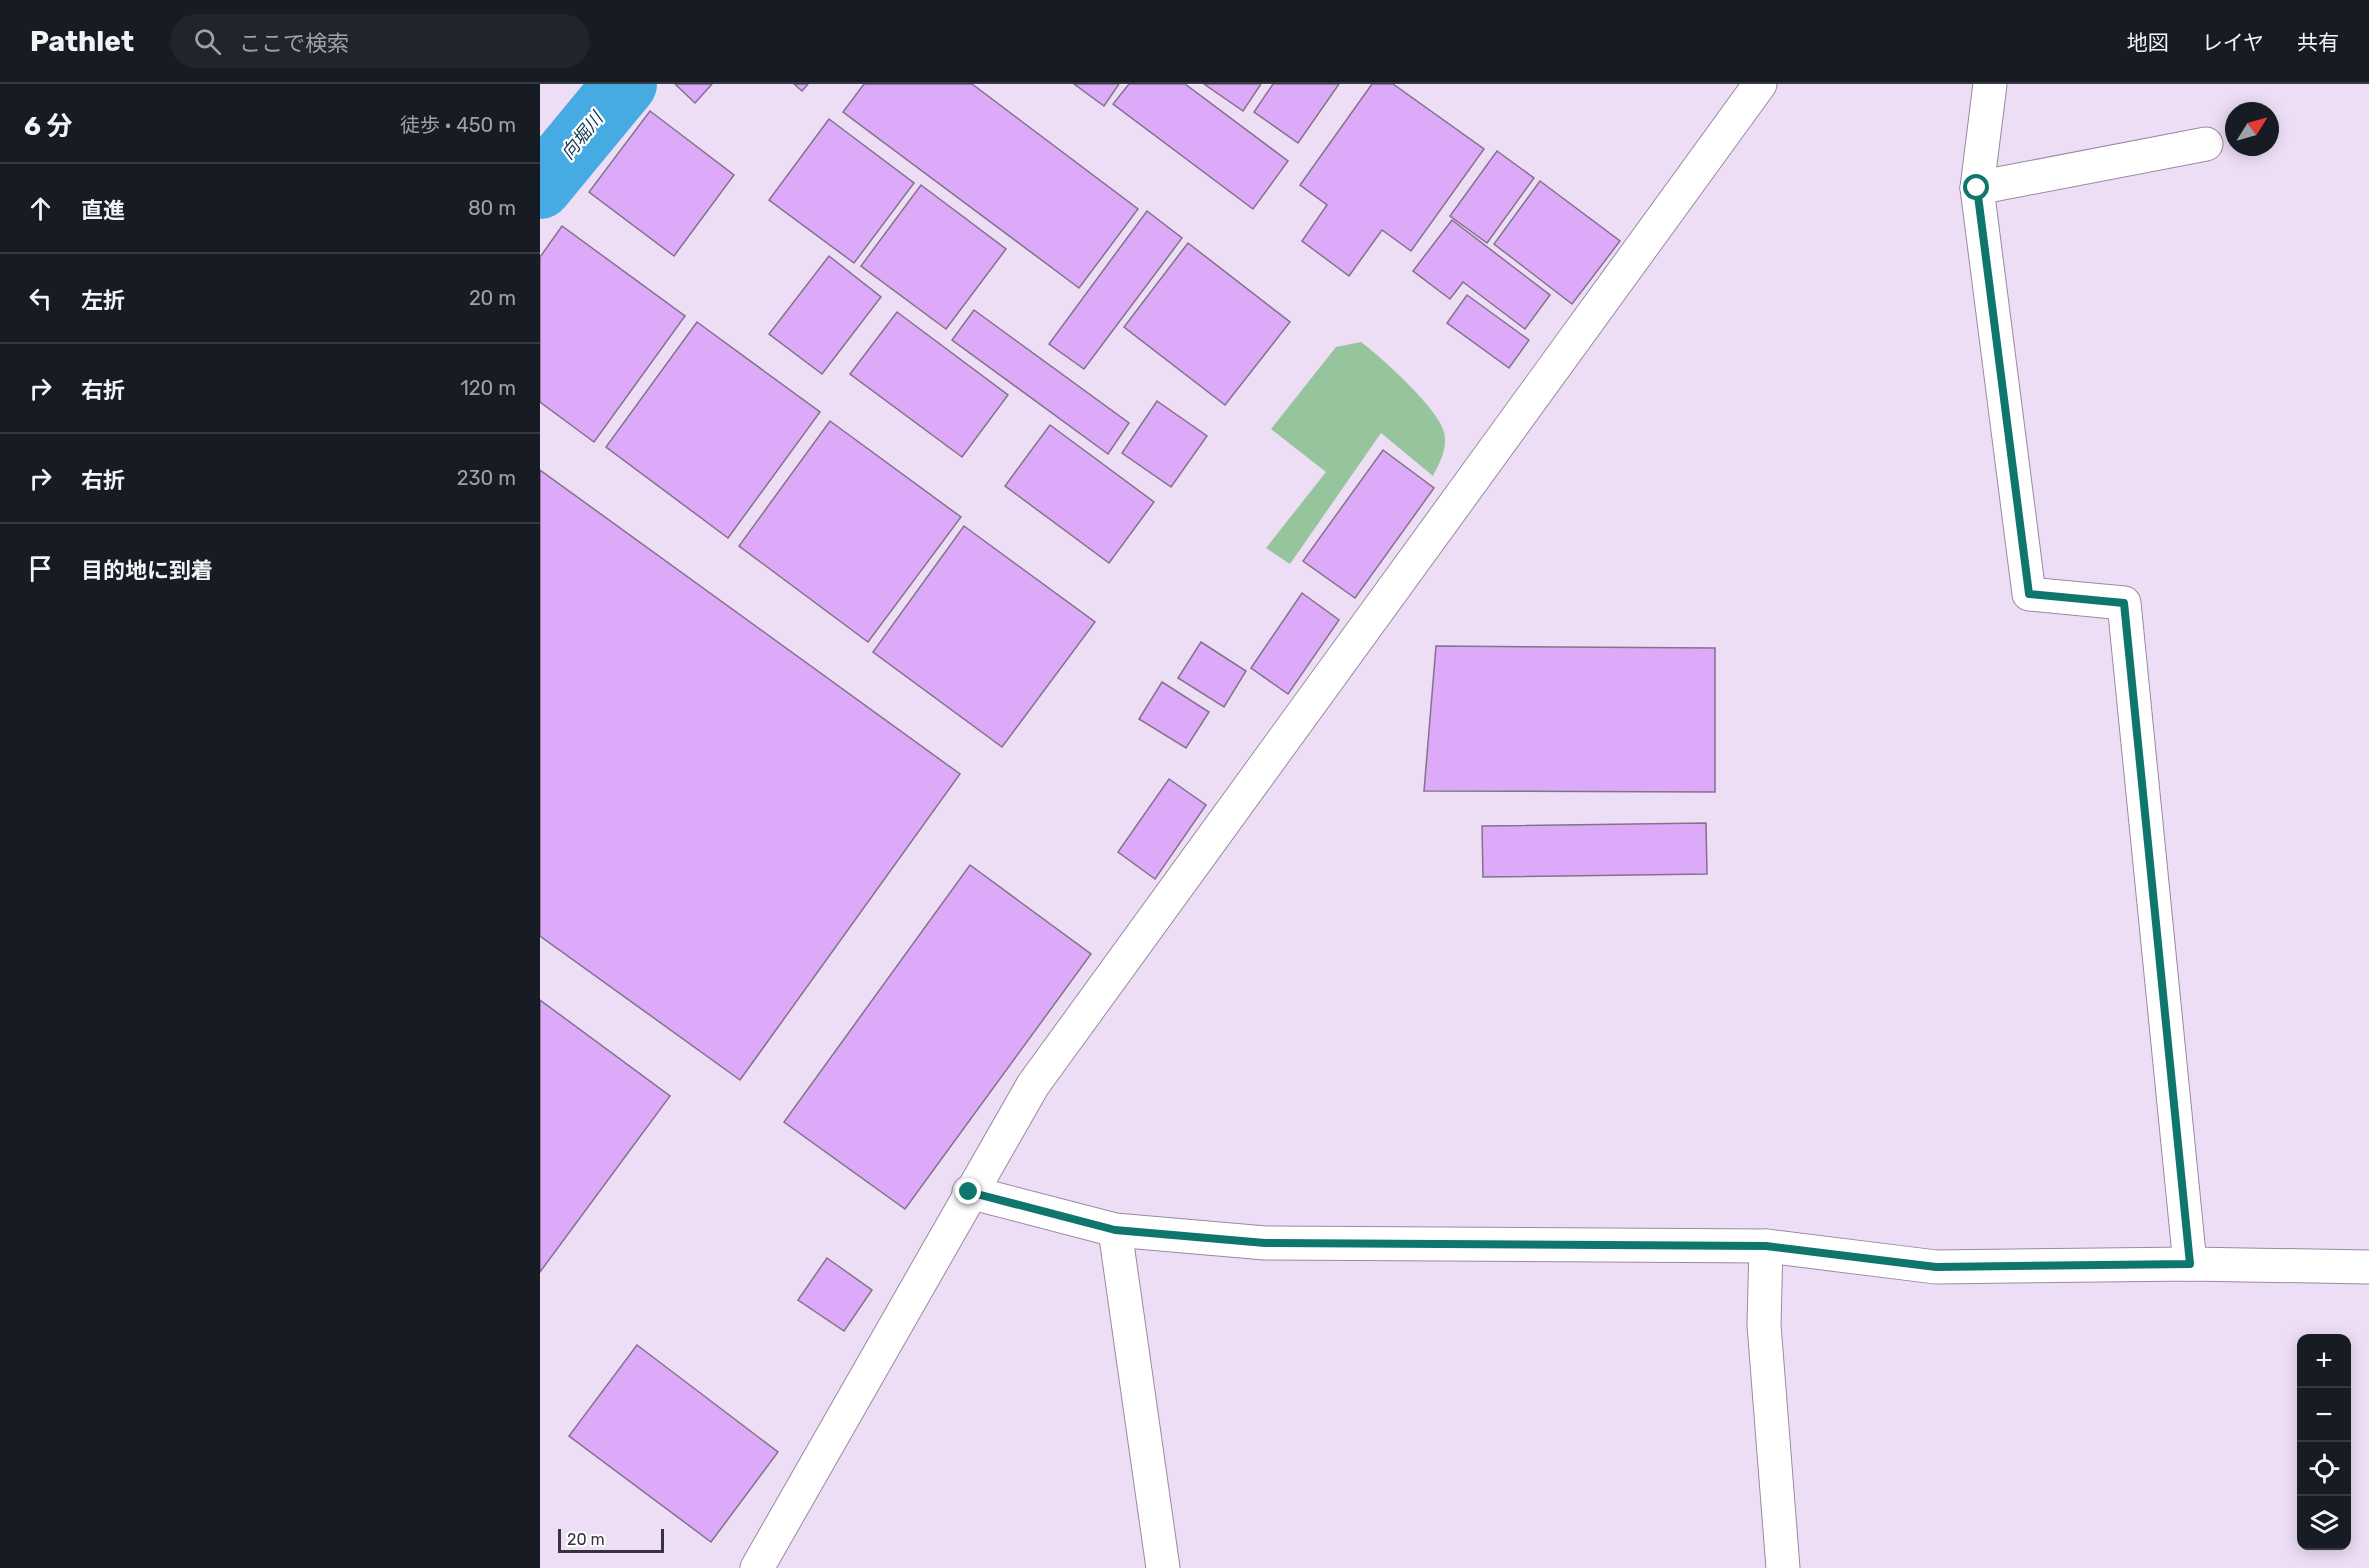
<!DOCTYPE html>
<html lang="ja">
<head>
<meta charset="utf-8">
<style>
	:root { --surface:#171b24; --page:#20242c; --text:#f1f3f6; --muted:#9ea1a6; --line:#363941 }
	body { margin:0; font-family:Rubik,"Noto Sans JP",sans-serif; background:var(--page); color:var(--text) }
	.controls { position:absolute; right:18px; bottom:18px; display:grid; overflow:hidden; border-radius:12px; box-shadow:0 3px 15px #0003 }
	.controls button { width:54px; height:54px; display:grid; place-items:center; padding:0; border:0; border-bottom:2px solid var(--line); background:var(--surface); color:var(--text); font:30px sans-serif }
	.compass { position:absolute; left:1685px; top:18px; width:54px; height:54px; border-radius:50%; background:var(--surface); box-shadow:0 3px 15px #0003; rotate:53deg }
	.scale { position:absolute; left:18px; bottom:15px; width:106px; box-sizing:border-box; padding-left:6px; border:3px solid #38323c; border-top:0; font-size:16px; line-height:21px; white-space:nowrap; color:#38323c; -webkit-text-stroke:4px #fff; paint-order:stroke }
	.stop { position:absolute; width:18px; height:18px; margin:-14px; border:4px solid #0f766e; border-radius:50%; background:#fff }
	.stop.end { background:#0f766e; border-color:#fff; box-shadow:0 2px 6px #0008 }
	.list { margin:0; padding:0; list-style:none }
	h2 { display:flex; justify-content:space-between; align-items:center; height:78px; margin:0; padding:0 24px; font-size:26px }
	h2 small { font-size:20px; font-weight:400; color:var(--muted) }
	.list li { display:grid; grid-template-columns:39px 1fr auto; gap:18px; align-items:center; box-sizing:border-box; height:90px; padding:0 24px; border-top:2px solid var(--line) }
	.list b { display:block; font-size:22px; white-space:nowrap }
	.list em { font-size:20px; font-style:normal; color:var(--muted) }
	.icon { flex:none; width:33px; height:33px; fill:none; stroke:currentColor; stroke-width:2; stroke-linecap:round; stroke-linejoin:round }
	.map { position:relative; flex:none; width:1829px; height:1484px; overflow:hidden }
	header { display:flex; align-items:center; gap:36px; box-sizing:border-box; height:84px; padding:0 30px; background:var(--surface); border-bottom:2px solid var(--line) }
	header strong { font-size:28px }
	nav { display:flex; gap:33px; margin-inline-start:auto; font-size:21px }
	.search { width:420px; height:54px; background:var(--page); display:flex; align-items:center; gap:15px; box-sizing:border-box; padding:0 21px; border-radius:33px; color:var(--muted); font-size:22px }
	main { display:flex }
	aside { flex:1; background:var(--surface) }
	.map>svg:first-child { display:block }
</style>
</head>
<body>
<header>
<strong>Pathlet</strong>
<div class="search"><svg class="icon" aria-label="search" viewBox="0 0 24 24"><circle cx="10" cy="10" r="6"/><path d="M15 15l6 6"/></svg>ここで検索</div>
<nav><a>地図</a><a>レイヤ</a><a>共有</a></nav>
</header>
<main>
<aside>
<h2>6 分<small>徒歩 · 450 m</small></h2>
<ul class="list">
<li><svg class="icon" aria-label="ahead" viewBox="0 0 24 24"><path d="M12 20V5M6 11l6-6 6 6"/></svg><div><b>直進</b></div><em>80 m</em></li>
<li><svg class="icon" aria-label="left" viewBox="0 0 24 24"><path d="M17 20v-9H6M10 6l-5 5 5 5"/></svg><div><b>左折</b></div><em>20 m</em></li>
<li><svg class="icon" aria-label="right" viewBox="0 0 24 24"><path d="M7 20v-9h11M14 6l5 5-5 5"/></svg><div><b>右折</b></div><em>120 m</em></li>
<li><svg class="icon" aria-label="right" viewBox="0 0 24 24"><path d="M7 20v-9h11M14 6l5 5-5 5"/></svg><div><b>右折</b></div><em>230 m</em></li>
<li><svg class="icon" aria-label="arrive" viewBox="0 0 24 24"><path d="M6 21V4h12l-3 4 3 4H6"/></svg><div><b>目的地に到着</b></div></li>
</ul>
</aside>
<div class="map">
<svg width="1829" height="1484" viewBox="0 0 1829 1484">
	<rect width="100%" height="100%" fill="#eddef6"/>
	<path fill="#96c49c" d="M821,258C841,273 898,324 904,348C908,364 900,378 893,392L841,349L750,480L726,464L786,388L731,345L796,263Z"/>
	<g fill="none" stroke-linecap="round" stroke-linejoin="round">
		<path stroke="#46abe3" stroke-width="64" d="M0,103L85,0"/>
	</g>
	<g fill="#dda9f9" stroke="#817389" stroke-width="1.5">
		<path d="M135,0H172L155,19Z"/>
		<path d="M254,0H268L262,7Z"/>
		<path d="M324,0H432L598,125L539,204L303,28Z"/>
		<path d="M534,0H579L564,22Z"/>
		<path d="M589,0H645L748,77L713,125L573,20Z"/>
		<path d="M664,0H721L703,27Z"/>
		<path d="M733,0H799L758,59L714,28Z"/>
		<path d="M832,0H853L944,65L871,167L842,146L809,192L762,157L787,121L760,101Z"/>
		<path d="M110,27L194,91L134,172L49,108Z"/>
		<path d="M289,35L374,99L314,179L229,116Z"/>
		<path d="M957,67L994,94L947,159L910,132Z"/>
		<path d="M1000,97L1080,157L1032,220L954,160Z"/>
		<path d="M381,101L466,165L406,245L321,182Z"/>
		<path d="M607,127L642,154L544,285L509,260Z"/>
		<path d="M912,136L1010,211L985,245L923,198L910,215L873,187Z"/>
		<path d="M22,142L145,232L54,358L0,318V173Z"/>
		<path d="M648,159L750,238L685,321L584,243Z"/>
		<path d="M289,172L341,213L282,290L229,250Z"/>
		<path d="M927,211L989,256L969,284L907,239Z"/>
		<path d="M434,226L589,339L568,370L412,256Z"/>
		<path d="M357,228L468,311L422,373L310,290Z"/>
		<path d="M157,238L280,328L188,454L66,363Z"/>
		<path d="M617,317L667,352L631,403L582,369Z"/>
		<path d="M290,337L421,433L328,558L199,462Z"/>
		<path d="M510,341L614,418L569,479L465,402Z"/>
		<path d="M843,366L894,404L815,514L763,477Z"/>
		<path d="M0,386L420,690L200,996L0,852Z"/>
		<path d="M424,442L555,538L462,663L333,568Z"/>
		<path d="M762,509L799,536L748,610L711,584Z"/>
		<path d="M661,558L706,587L684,623L638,594Z"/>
		<path d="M896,562L1175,564V708L884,707Z"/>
		<path d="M622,598L669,628L646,664L599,635Z"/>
		<path d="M629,695L666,721L615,795L578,768Z"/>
		<path d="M1166,739L1167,790L943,793L942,742Z"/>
		<path d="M430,781L551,870L365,1125L244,1038Z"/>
		<path d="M0,916L130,1012L0,1188Z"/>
		<path d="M287,1174L332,1206L304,1247L258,1216Z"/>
		<path d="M97,1261L238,1368L171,1458L29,1352Z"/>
	</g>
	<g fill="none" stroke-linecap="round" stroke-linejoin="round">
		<defs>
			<g id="minor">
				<path d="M1450,0L1437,104L1489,510L1584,519L1650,1180"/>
				<path d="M1437,104L1666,60"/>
				<path d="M429,1108L575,1146L725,1159L1226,1162L1396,1183L1650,1180L1829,1183"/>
				<path d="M575,1146L623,1484"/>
				<path d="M1226,1162L1224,1241L1243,1484"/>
				<path d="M217,1484L493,1001L1220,0"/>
			</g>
		</defs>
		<use href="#minor" stroke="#998aa1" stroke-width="35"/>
		<use href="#minor" stroke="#fff" stroke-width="33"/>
	</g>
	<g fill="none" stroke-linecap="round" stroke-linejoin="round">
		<path stroke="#0f766e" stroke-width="8" d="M429,1108L575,1146L725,1159L1226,1162L1396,1183L1650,1180L1584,519L1489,510L1437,104"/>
	</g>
	<g text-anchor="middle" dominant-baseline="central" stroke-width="4.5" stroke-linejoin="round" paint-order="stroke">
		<g font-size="18" font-style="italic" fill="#103b52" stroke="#fff">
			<text transform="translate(42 52) rotate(-51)">向堀川</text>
		</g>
	</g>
</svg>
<div class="controls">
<button>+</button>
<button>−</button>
<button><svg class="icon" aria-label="locate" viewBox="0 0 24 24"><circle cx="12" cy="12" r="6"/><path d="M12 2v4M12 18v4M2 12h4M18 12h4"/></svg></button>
<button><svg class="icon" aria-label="layers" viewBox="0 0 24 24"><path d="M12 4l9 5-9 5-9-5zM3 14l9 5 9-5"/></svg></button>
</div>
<svg class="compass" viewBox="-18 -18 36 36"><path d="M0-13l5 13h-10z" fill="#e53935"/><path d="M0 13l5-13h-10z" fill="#9ea1a6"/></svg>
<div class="scale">20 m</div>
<div class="stop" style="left:1437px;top:104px"></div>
<div class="stop end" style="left:429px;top:1108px"></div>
</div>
</main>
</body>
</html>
